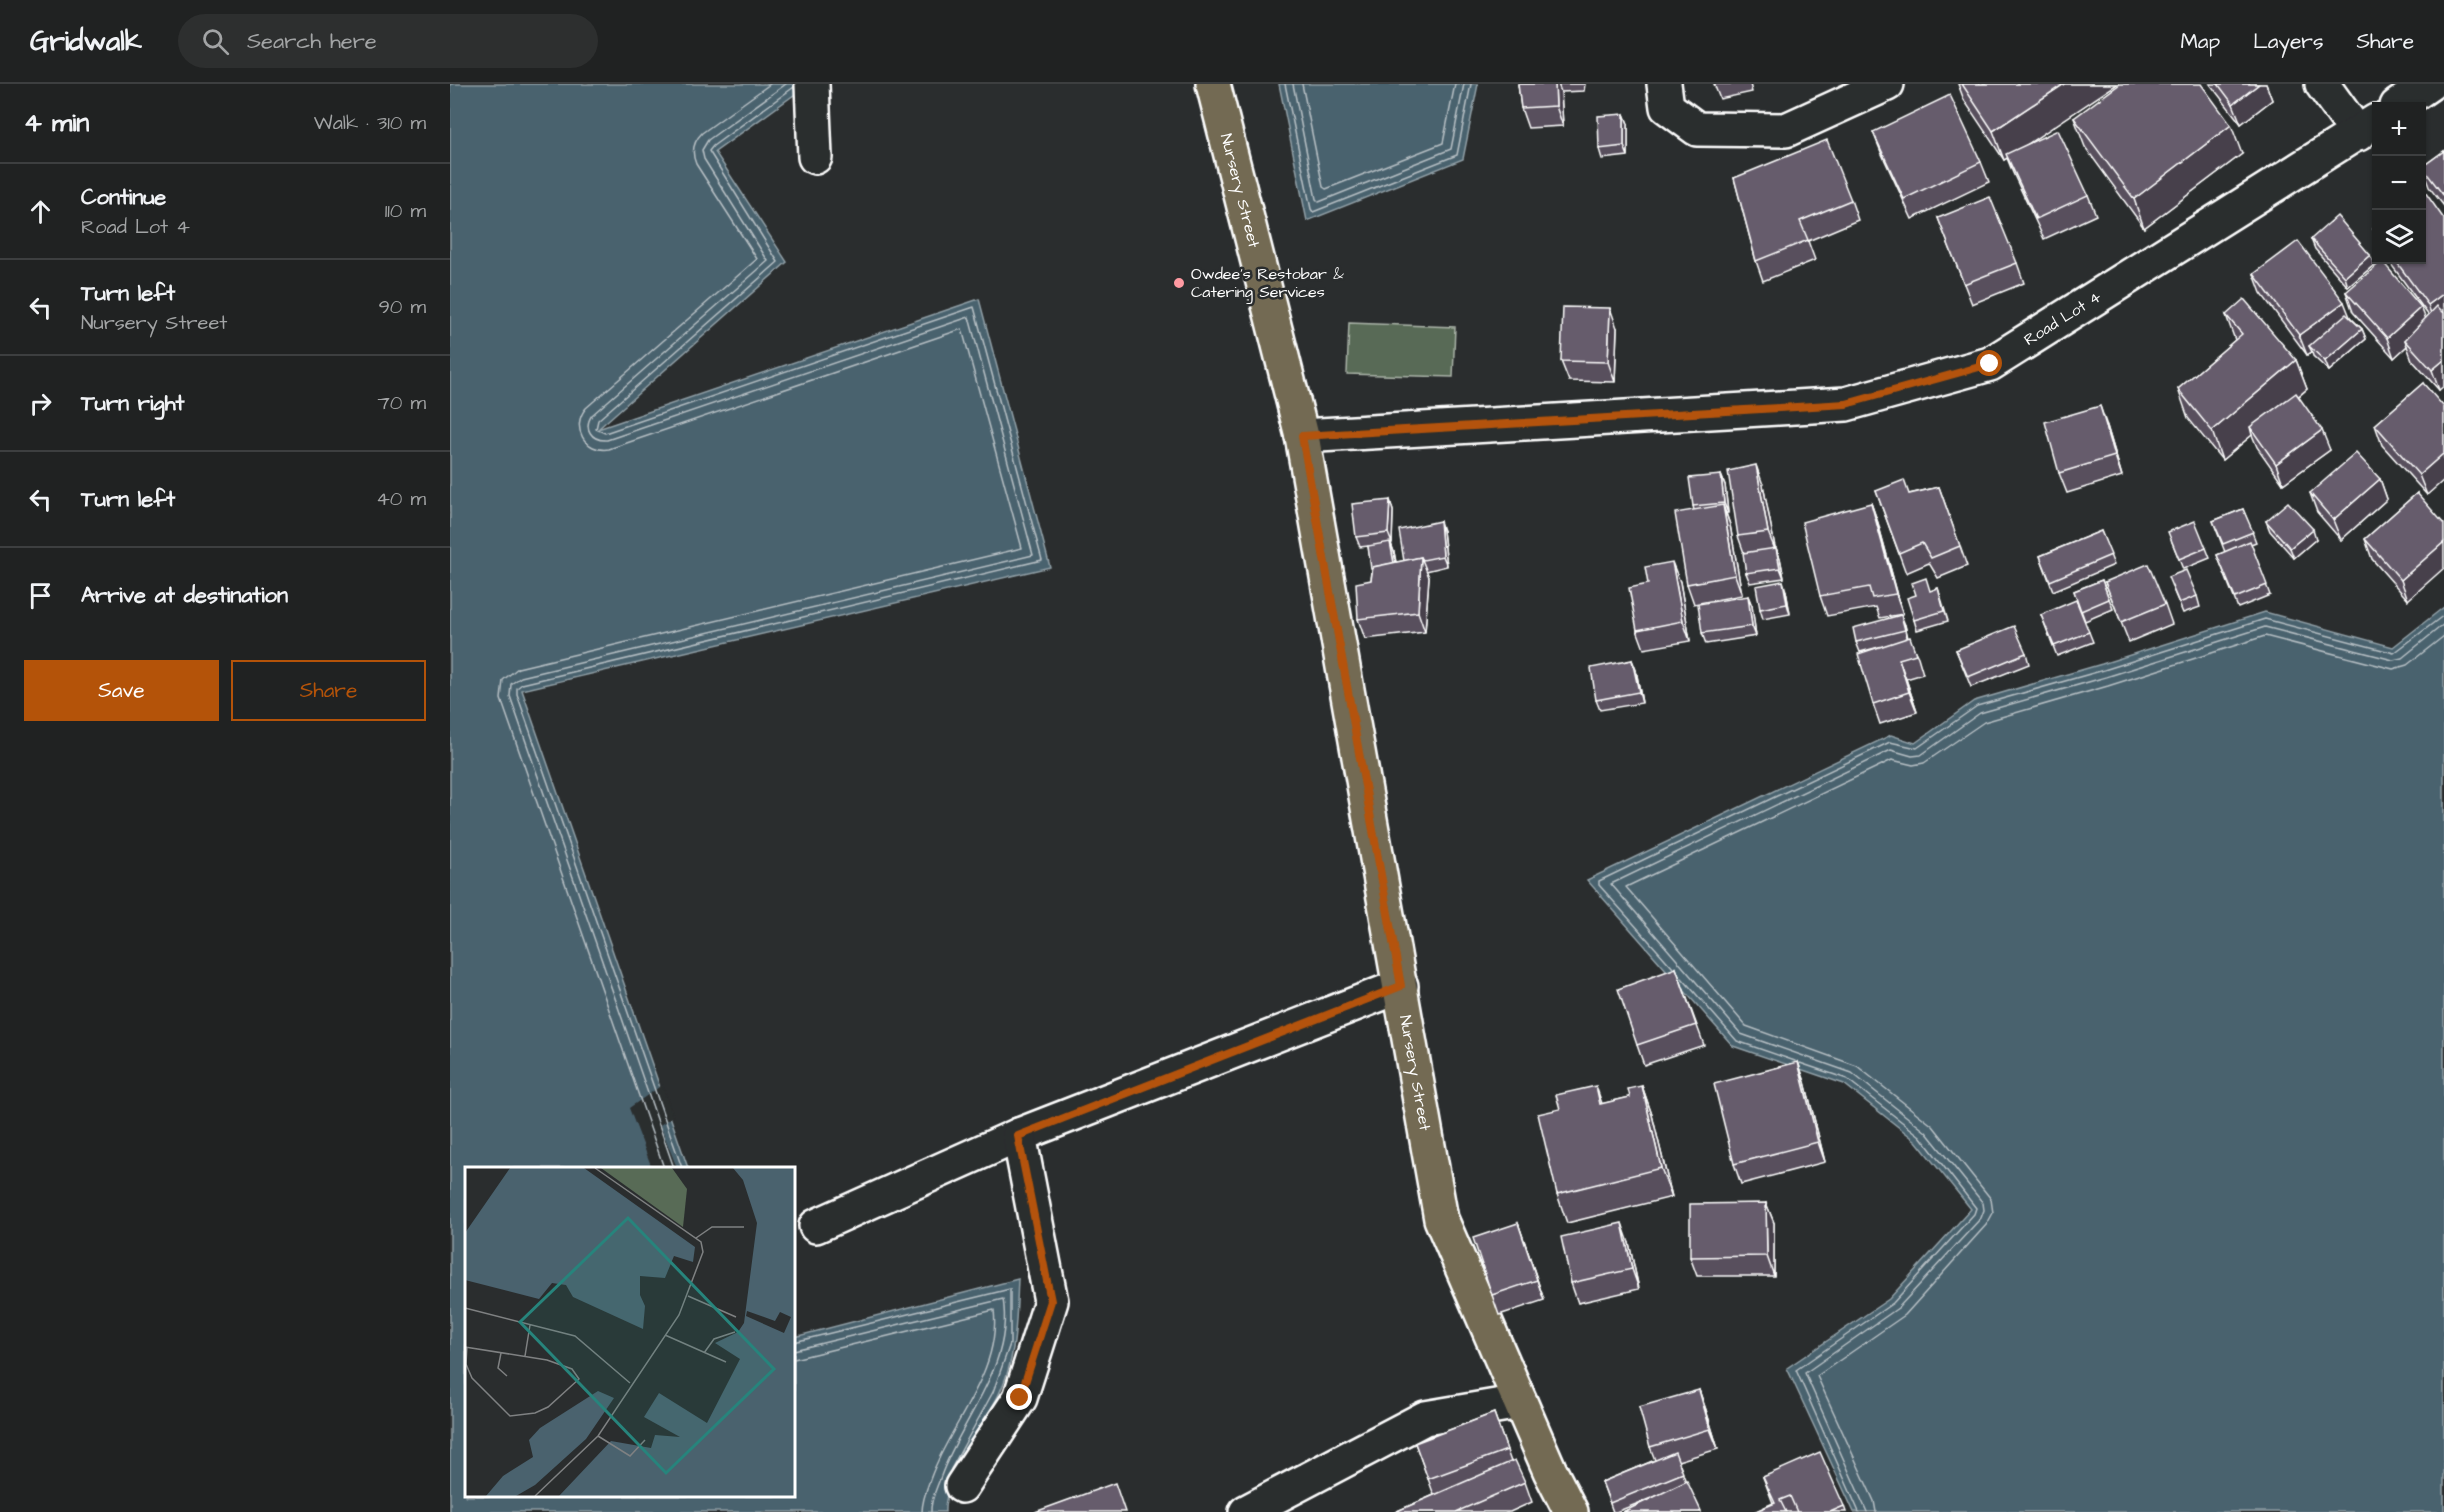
<!DOCTYPE html>
<html lang="en">
<head>
<meta charset="utf-8">
<style>
	:root { --surface:#202222; --page:#2d2f2f; --text:#f1f3f6; --muted:#a2a4a5; --line:#3d3f40; --accent:#b45309 }
	body { margin:0; font-family:"Architects Daughter",sans-serif; background:var(--page); color:var(--text) }
	.controls { position:absolute; right:18px; top:18px; display:grid; overflow:hidden; border-radius:0px; box-shadow:0 2px 4px #0004 }
	.controls button { width:54px; height:54px; display:grid; place-items:center; padding:0; border:0; border-bottom:2px solid var(--line); background:var(--surface); color:var(--text); font:30px sans-serif }
	.stop { position:absolute; width:18px; height:18px; margin:-14px; border:4px solid #b45309; border-radius:50%; background:#fff }
	.stop.end { background:#b45309; border-color:#fff; box-shadow:0 2px 6px #0008 }
	.list { margin:0; padding:0; list-style:none }
	h2 { display:flex; justify-content:space-between; align-items:center; height:78px; margin:0; padding:0 24px; font-size:26px }
	h2 small { font-size:20px; font-weight:400; color:var(--muted) }
	.list li { display:grid; grid-template-columns:39px 1fr auto; gap:18px; align-items:center; box-sizing:border-box; height:96px; padding:0 24px; border-top:2px solid var(--line) }
	.list b { display:block; font-size:22px; white-space:nowrap }
	.list p { margin:0; font-size:20px; white-space:nowrap; color:var(--muted) }
	.list em { font-size:20px; font-style:normal; color:var(--muted) }
	.actions { display:flex; gap:12px; padding:18px 24px }
	.actions a { flex:1; padding:14px 0; border:2px solid var(--accent); border-radius:0px; text-align:center; font-size:21px; color:var(--accent) }
	.actions .main { background:var(--accent); color:#fff }
	.icon { flex:none; width:33px; height:33px; fill:none; stroke:currentColor; stroke-width:2; stroke-linecap:round; stroke-linejoin:round }
	.map { position:relative; flex:none; width:1994px; height:1428px; overflow:hidden }
	header { display:flex; align-items:center; gap:36px; box-sizing:border-box; height:84px; padding:0 30px; background:var(--surface); border-bottom:2px solid var(--line) }
	header strong { font-size:28px }
	nav { display:flex; gap:33px; margin-inline-start:auto; font-size:21px }
	.search { width:420px; height:54px; background:var(--page); display:flex; align-items:center; gap:15px; box-sizing:border-box; padding:0 21px; border-radius:33px; color:var(--muted); font-size:22px }
	main { display:flex }
	aside { flex:1; background:var(--surface) }
	.map>svg:first-child { display:block }
</style>
</head>
<body>
<header>
<strong>Gridwalk</strong>
<div class="search"><svg class="icon" aria-label="search" viewBox="0 0 24 24"><circle cx="10" cy="10" r="6"/><path d="M15 15l6 6"/></svg>Search here</div>
<nav><a>Map</a><a>Layers</a><a>Share</a></nav>
</header>
<main>
<aside>
<h2>4 min<small>Walk · 310 m</small></h2>
<ul class="list">
<li><svg class="icon" aria-label="ahead" viewBox="0 0 24 24"><path d="M12 20V5M6 11l6-6 6 6"/></svg><div><b>Continue</b><p>Road Lot 4</p></div><em>110 m</em></li>
<li><svg class="icon" aria-label="left" viewBox="0 0 24 24"><path d="M17 20v-9H6M10 6l-5 5 5 5"/></svg><div><b>Turn left</b><p>Nursery Street</p></div><em>90 m</em></li>
<li><svg class="icon" aria-label="right" viewBox="0 0 24 24"><path d="M7 20v-9h11M14 6l5 5-5 5"/></svg><div><b>Turn right</b></div><em>70 m</em></li>
<li><svg class="icon" aria-label="left" viewBox="0 0 24 24"><path d="M17 20v-9H6M10 6l-5 5 5 5"/></svg><div><b>Turn left</b></div><em>40 m</em></li>
<li><svg class="icon" aria-label="arrive" viewBox="0 0 24 24"><path d="M6 21V4h12l-3 4 3 4H6"/></svg><div><b>Arrive at destination</b></div></li>
</ul>
<div class="actions"><a class="main">Save</a><a>Share</a></div>
</aside>
<div class="map">
<svg width="1994" height="1428" viewBox="0 0 1994 1428">
	<rect width="100%" height="100%" fill="#2a2d2e"/>
	<filter id="ink" filterUnits="userSpaceOnUse"><feTurbulence type="fractalNoise" baseFrequency=".0167" numOctaves="2"/><feDisplacementMap in="SourceGraphic" scale="12" xChannelSelector="R" yChannelSelector="G"/><feConvolveMatrix kernelMatrix="1 2 1 2 8 2 1 2 1" color-interpolation-filters="sRGB"/></filter>
	<g filter="url(#ink)">
		<path fill="#586b56" stroke="#acb5aa" stroke-width="1.5" d="M899,239L1005,243L1003,293L897,290Z"/>
		<g fill="#4a626e" stroke="#92a1a8" stroke-width="1.5">
			<path d="M0,0H359L265,68L337,178L148,345L529,215L600,483L72,606L238,1084H16V1412H344V1253L568,1195C566,1236 567,1275 548,1312C534,1340 493,1397 495,1428H0Z"/>
			<path d="M829,0H1028L1013,75L857,137Z"/>
			<path d="M1994,523V1428H1404L1337,1284L1439,1215L1521,1125L1466,1057L1394,1000L1283,962L1137,796L1441,651L1465,659L1524,617L1652,580L1815,528L1943,563Z"/>
		</g>
		<path fill="#2a2d2e" d="M212,1001L223,1032L210,1041L227,1084H202L179,1024Z"/>
		<g fill="none" stroke-linecap="round" stroke-linejoin="round">
			<g stroke="#b7c0c5" stroke-width="1.5">
				<path d="M835,0L861,125L863,128L1007,71L1021,0"/>
				<path d="M843,0L866,115L869,118L1001,65L1014,0"/>
				<path d="M852,0L873,103L876,105L993,59L1005,0"/>
				<path d="M1223,884L1149,801V797L1440,658L1467,664L1527,622L1654,586L1815,535L1944,569L1994,531"/>
				<path d="M1232,894L1287,957L1345,977"/>
				<path d="M1350,979L1397,995L1470,1052L1526,1124L1524,1130L1443,1219L1346,1286L1409,1428"/>
				<path d="M214,1084L51,615L53,596L68,584L572,464L512,245L159,365C135,369 120,343 136,324L307,175L246,80C241,68 243,58 252,49L320,0"/>
				<path d="M224,1084L60,612L61,600L71,593L583,471L519,233L157,356C141,357 133,344 142,331L318,177L254,75L252,66L258,56L336,0"/>
				<path d="M232,1084L67,610V604L72,600L592,476L524,223L155,349L146,345L148,336L328,178L259,67L263,62L344,3"/>
				<path d="M344,1258L560,1205V1260L543,1308L501,1385"/>
				<path d="M344,1266L553,1215C564,1282 512,1333 491,1392C487,1404 480,1416 481,1428"/>
				<path d="M344,1275L544,1226C551,1288 501,1338 481,1393C477,1404 472,1416 472,1428"/>
				<path d="M1417,1428L1355,1289L1448,1224L1531,1134L1534,1126L1533,1119L1476,1048L1402,989L1291,950L1161,800L1441,666L1462,672L1471,671L1530,629L1656,593L1815,543L1943,576L1952,574L1994,540"/>
				<path d="M1426,1428L1424,1417L1367,1292L1455,1231L1537,1140L1543,1129L1541,1115L1483,1042L1407,982L1296,942L1176,803L1442,676L1463,681L1474,679L1534,638L1658,602L1815,552L1943,585L1957,581L1994,552"/>
			</g>
			<defs>
				<g id="minor">
					<path d="M362,0L365,73"/>
					<path d="M1214,0L1217,23L1247,45L1336,46L1437,0"/>
					<path d="M1872,0L1908,50"/>
					<path d="M1947,22L1979,0"/>
					<path id="s1" d="M852,352L1396,320L1540,280L1926,37"/>
					<path d="M366,1142L569,1051L951,902"/>
					<path d="M512,1402L570,1314L601,1217L569,1051"/>
					<path d="M796,1428L975,1334L1070,1318"/>
				</g>
				<g id="major">
					<path id="s2" d="M763,0L852,352L991,1135L1100,1387L1121,1428"/>
				</g>
			</defs>
			<use href="#minor" stroke="#fff" stroke-width="38"/>
			<use href="#major" stroke="#fff" stroke-width="38"/>
			<use href="#minor" stroke="#2a2d2e" stroke-width="33"/>
			<use href="#major" stroke="#736b52" stroke-width="33"/>
		</g>
		<g fill="#584f5d" stroke="#fff" stroke-width="1.5">
			<path d="M1068,0H1135L1134,7L1111,8L1113,42L1078,44L1071,24Z"/>
			<path d="M1264,0H1300L1302,8L1270,15Z"/>
			<path d="M1508,0H1667L1580,58L1638,111L1646,131L1594,155L1563,89L1557,74L1554,76L1514,16Z"/>
			<path d="M1760,0H1816L1822,16L1791,40Z"/>
			<path d="M1174,30L1178,40V72L1152,75L1149,65Z"/>
			<path d="M1624,34L1792,70L1694,144L1635,63Z"/>
			<path d="M1423,48L1531,78L1539,98L1462,135L1431,68Z"/>
			<path d="M1994,67V122L1979,103L1972,83Z"/>
			<path d="M1284,94L1401,116L1408,136L1358,157L1365,176L1313,197L1306,177Z"/>
			<path d="M1971,111L1989,306L1962,276L1957,262L1944,274L1903,228L1896,208L1976,235L1979,232L1938,176H1971Z"/>
			<path d="M1488,134L1567,179L1574,199L1522,220Z"/>
			<path d="M1861,155L1924,181L1898,203L1865,165Z"/>
			<path d="M1804,190L1900,233L1912,245L1916,255L1879,287L1863,272L1862,268L1857,271L1811,209Z"/>
			<path d="M1776,231L1846,276L1857,305L1848,313L1880,366L1833,400L1807,363L1802,351L1772,376L1738,334L1728,305L1785,256Z"/>
			<path d="M1167,244L1165,298L1119,297L1111,277Z"/>
			<path d="M1973,299L1977,411L1932,361L1925,341Z"/>
			<path d="M1657,342L1672,392L1617,409L1609,389Z"/>
			<path d="M1271,391L1275,401L1278,429H1276L1280,441L1292,511L1244,520L1237,500L1244,426L1243,422Z"/>
			<path d="M1930,395L1937,415L1891,456L1867,428L1860,409Z"/>
			<path d="M1313,401L1325,464H1326L1330,474L1334,494L1300,499L1296,489L1294,469L1288,452Z"/>
			<path d="M1489,403L1517,482L1488,494L1479,479L1456,489L1426,407L1459,410Z"/>
			<path d="M1967,409L1958,516L1922,475L1915,455Z"/>
			<path d="M940,416L943,427L942,459H941L944,468L946,478L954,477L993,447L997,482L976,487L979,493L975,548L915,555L908,535L921,496L922,487L918,462L910,463L906,453Z"/>
			<path d="M1421,419L1428,439L1453,530L1430,534L1426,523L1377,532L1370,512Z"/>
			<path d="M1793,425L1806,458L1801,460L1820,511L1788,524L1767,471L1775,468L1763,437Z"/>
			<path d="M1816,437L1866,455L1844,474L1820,447Z"/>
			<path d="M1651,447L1664,481L1603,507L1590,472Z"/>
			<path d="M1722,458L1756,464L1760,474L1733,485Z"/>
			<path d="M1652,496L1663,525L1635,537L1624,507Z"/>
			<path d="M1230,498L1240,557L1194,565L1187,546Z"/>
			<path d="M1655,498L1715,520L1722,540L1679,558Z"/>
			<path d="M1722,503L1747,512L1750,523L1733,529Z"/>
			<path d="M1488,504L1498,537L1467,546L1464,536L1481,507Z"/>
			<path d="M1336,507L1340,530L1313,535L1310,525Z"/>
			<path d="M1298,512L1302,522L1306,552L1256,560L1252,549Z"/>
			<path d="M1591,531L1639,548L1643,558L1607,572Z"/>
			<path d="M1455,541L1458,554L1468,573L1473,590L1456,595L1467,628L1430,640L1423,620L1429,563L1410,568L1406,558Z"/>
			<path d="M1506,566L1576,569L1579,580L1521,603Z"/>
			<path d="M1182,576L1186,586L1192,619L1150,626L1146,616Z"/>
			<path d="M1226,884L1254,961L1194,981L1187,961Z"/>
			<path d="M1348,978L1355,998L1375,1078L1291,1100L1284,1080Z"/>
			<path d="M1192,1002L1202,1031L1222,1113L1117,1139L1107,1110L1152,1020L1180,1013Z"/>
			<path d="M1316,1119L1324,1139V1192H1247L1240,1173Z"/>
			<path d="M1068,1139L1094,1216L1049,1231L1042,1211Z"/>
			<path d="M1179,1159L1189,1205L1128,1219L1121,1199Z"/>
			<path d="M1249,1306L1256,1326L1268,1365L1228,1377L1236,1398L1251,1428H1173L1214,1409L1166,1428H1163L1152,1398L1205,1376L1200,1363Z"/>
			<path d="M1044,1329L1061,1378L1075,1398L1082,1418L1060,1428H945L984,1411L965,1359Z"/>
			<path d="M1313,1393L1394,1422L1396,1428H1304L1323,1419Z"/>
		</g>
		<g fill="#47404c" stroke="#fff" stroke-width="1.5">
			<path d="M1105,0H1108L1111,8L1113,42L1106,22Z"/>
			<path d="M1614,0H1667L1554,76L1543,47Z"/>
			<path d="M1809,0H1816L1822,16L1791,40L1783,20Z"/>
			<path d="M1174,30L1178,40V72L1174,62Z"/>
			<path d="M1781,41L1792,70L1694,144L1684,115Z"/>
			<path d="M1920,171L1924,181L1898,203L1895,193Z"/>
			<path d="M1994,209V234L1985,241L1978,221Z"/>
			<path d="M1894,218L1902,238L1859,262L1862,268L1857,271L1849,251Z"/>
			<path d="M1971,223L1979,243L1955,256L1957,262L1944,274L1937,254Z"/>
			<path d="M1160,224L1167,244L1165,298L1158,278Z"/>
			<path d="M1912,245L1916,255L1879,287L1875,277Z"/>
			<path d="M1846,276L1857,305L1804,349L1800,343L1802,351L1772,376L1762,347Z"/>
			<path d="M1994,276V302L1989,306L1982,286Z"/>
			<path d="M1650,322L1657,342L1672,392L1665,372Z"/>
			<path d="M1872,346L1880,366L1833,400L1826,380Z"/>
			<path d="M1994,369V396L1977,411L1969,391Z"/>
			<path d="M1306,381L1313,401L1326,468L1318,448Z"/>
			<path d="M1271,391L1275,401L1278,429L1274,419Z"/>
			<path d="M1930,395L1937,415L1891,456L1883,436Z"/>
			<path d="M940,416L943,427L942,459L938,449Z"/>
			<path d="M1421,419L1428,439L1453,530L1446,510Z"/>
			<path d="M1273,421L1280,441L1292,511L1285,491Z"/>
			<path d="M990,437L993,447L997,482L993,472Z"/>
			<path d="M1863,445L1866,455L1844,474L1840,464Z"/>
			<path d="M940,458L944,468L948,491L944,481Z"/>
			<path d="M1994,458V484L1958,516L1951,496Z"/>
			<path d="M1326,464L1330,474L1334,494L1330,484Z"/>
			<path d="M971,473L979,493L975,548L968,528Z"/>
			<path d="M1222,478L1230,498L1240,557L1233,537Z"/>
			<path d="M1333,497L1336,507L1340,530L1337,520Z"/>
			<path d="M1298,512L1302,522L1306,552L1302,542Z"/>
			<path d="M1451,531L1455,541L1458,556L1455,546Z"/>
			<path d="M1449,575L1456,595L1467,628L1459,608Z"/>
			<path d="M1182,576L1186,586L1192,619L1189,608Z"/>
			<path d="M1348,978L1355,998L1375,1078L1368,1058Z"/>
			<path d="M1146,1002L1156,1031L1150,1020Z"/>
			<path d="M1192,1002L1202,1031L1222,1113L1211,1084Z"/>
			<path d="M1316,1119L1324,1139V1192L1317,1172Z"/>
			<path d="M1068,1139L1075,1159L1094,1216L1087,1196Z"/>
			<path d="M1172,1139L1179,1159L1189,1205L1182,1185Z"/>
			<path d="M1249,1306L1256,1326L1268,1365L1260,1345Z"/>
		</g>
		<g fill="#665c6c" stroke="#fff" stroke-width="1.5">
			<path d="M1068,0H1105L1106,22L1071,24Z"/>
			<path d="M1512,0H1614L1543,47Z"/>
			<path d="M1670,0H1751L1781,41L1684,115L1624,34Z"/>
			<path d="M1768,0H1809L1783,20Z"/>
			<path d="M1500,11L1531,78L1454,115L1423,48Z"/>
			<path d="M1174,30V62L1149,65L1148,32Z"/>
			<path d="M1608,46L1638,111L1586,135L1556,70Z"/>
			<path d="M1377,56L1401,116L1350,137L1358,156L1306,177L1284,94Z"/>
			<path d="M1994,67V112L1972,83Z"/>
			<path d="M1975,108L1994,135V209L1978,221L1945,176H1971V111Z"/>
			<path d="M1540,113L1567,179L1514,200L1488,134Z"/>
			<path d="M1887,132L1920,171L1895,193L1861,155Z"/>
			<path d="M1926,143V150L1923,145Z"/>
			<path d="M1848,157L1894,218L1849,251L1804,190Z"/>
			<path d="M1932,177L1971,223L1937,254L1896,208Z"/>
			<path d="M1794,215L1846,276L1762,347L1728,305L1792,250L1776,231Z"/>
			<path d="M1987,222L1994,229V276L1982,286L1955,256Z"/>
			<path d="M1113,223L1160,224L1158,278L1111,277Z"/>
			<path d="M1896,230L1912,245L1875,277L1859,262Z"/>
			<path d="M1973,299L1994,323V369L1969,391L1925,341Z"/>
			<path d="M1846,309L1872,346L1826,380L1800,343Z"/>
			<path d="M1650,322L1665,372L1609,389L1595,338Z"/>
			<path d="M1906,369L1930,395L1883,436L1860,409Z"/>
			<path d="M1306,381L1318,448L1288,452L1278,387Z"/>
			<path d="M1271,391L1274,419L1243,422L1239,394Z"/>
			<path d="M1454,396L1459,410L1489,403L1510,462L1481,474L1472,459L1449,469L1426,407Z"/>
			<path d="M1967,409L1994,440V458L1951,496L1915,455Z"/>
			<path d="M940,416L938,449L906,453L902,420Z"/>
			<path d="M1838,418L1863,445L1840,464L1816,437Z"/>
			<path d="M1421,419L1446,510L1422,514L1419,503L1370,512L1352,438Z"/>
			<path d="M1273,421L1285,491L1237,500L1225,429Z"/>
			<path d="M1793,425L1803,448L1773,460L1763,437Z"/>
			<path d="M990,437L993,472L973,476L971,473L954,477L949,446Z"/>
			<path d="M1745,437L1756,464L1729,475L1718,448Z"/>
			<path d="M1651,447L1661,471L1600,497L1590,472Z"/>
			<path d="M1800,457L1817,501L1785,514L1767,471Z"/>
			<path d="M940,458L944,479L923,483V485H921L918,462Z"/>
			<path d="M1326,464L1330,484L1296,489L1293,469Z"/>
			<path d="M971,473L968,528L908,535L906,499L921,496L923,483Z"/>
			<path d="M1222,478L1233,537L1187,546L1179,504L1198,500L1195,483Z"/>
			<path d="M1698,480L1715,520L1671,538L1655,498Z"/>
			<path d="M1736,486L1747,512L1729,519L1718,493Z"/>
			<path d="M1476,494L1480,507L1488,504L1494,527L1464,536L1457,514L1466,511L1462,499Z"/>
			<path d="M1652,496L1659,515L1631,527L1624,507Z"/>
			<path d="M1333,497L1337,520L1310,525L1306,502Z"/>
			<path d="M1298,512L1302,542L1252,549L1248,520Z"/>
			<path d="M1626,516L1639,548L1604,562L1591,531Z"/>
			<path d="M1451,531L1455,546L1406,558L1403,544Z"/>
			<path d="M1564,542L1576,569L1518,593L1506,566Z"/>
			<path d="M1460,553L1466,570L1449,575L1459,608L1423,620L1408,570Z"/>
			<path d="M1182,576L1189,608L1146,616L1141,584Z"/>
			<path d="M1226,884L1246,941L1187,961L1168,905Z"/>
			<path d="M1348,978L1368,1058L1284,1080L1264,1000Z"/>
			<path d="M1146,1002L1150,1020L1180,1013L1178,1005L1192,1002L1211,1084L1107,1110L1088,1030L1110,1025L1106,1011Z"/>
			<path d="M1316,1119L1317,1172L1240,1173V1120Z"/>
			<path d="M1068,1139L1087,1196L1042,1211L1023,1154Z"/>
			<path d="M1172,1139L1182,1185L1121,1199L1111,1153Z"/>
			<path d="M1249,1306L1260,1345L1200,1363L1189,1323Z"/>
			<path d="M1044,1329L1057,1366L978,1395L965,1359Z"/>
			<path d="M1225,1368L1233,1389L1160,1419L1152,1398Z"/>
			<path d="M1370,1368L1394,1422L1380,1428H1347L1340,1412L1330,1416L1336,1428H1304L1325,1419L1313,1393Z"/>
			<path d="M1065,1376L1075,1398L1006,1428H945Z"/>
			<path d="M1237,1397L1251,1427L1249,1428H1173Z"/>
			<path d="M665,1399L675,1428H585Z"/>
		</g>
	</g>
	<g fill="none" stroke-linecap="round" stroke-linejoin="round" filter="url(#ink)">
		<path stroke="#b45309" stroke-width="8" d="M570,1314L601,1217L568,1052L951,902L852,352L1396,320L1540,280"/>
	</g>
	<circle fill="#ff9aa2" stroke="#2a2d2e" stroke-width="2" cx="729" cy="199" r="6"/>
	<g text-anchor="middle" dominant-baseline="central" stroke-width="5" stroke-linejoin="round" paint-order="stroke">
		<g font-size="16" fill="#fff" stroke="#2a2d2e">
			<text stroke="none"><textPath href="#s2" startOffset="110">Nursery Street</textPath></text>
			<text stroke="none"><textPath href="#s1" startOffset="780">Road Lot 4</textPath></text>
			<text stroke="none"><textPath href="#s2" startOffset="1010">Nursery Street</textPath></text>
		</g>
		<g font-size="16" fill="#fff" stroke="#2a2d2e" text-anchor="start">
			<text x="741" y="190">Owdee’s Restobar &amp;<tspan x="741" dy="18">Catering Services</tspan></text>
		</g>
	</g>
	<g transform="translate(15 1083)">
		<rect width="330" height="330" fill="#2a2d2e"/>
		<path d="M136,1H207L222,22L218,60Z" fill="#586b56"/>
		<path d="M45,1H119L230,80L228,95L209,89L200,111L175,109V128L180,139L178,162L108,130L101,118L87,116L74,132L0,113V66ZM268,1H330V329H94L146,274L186,281L190,268L215,270L179,250L194,226L242,256L275,192L250,176L273,165L279,156L292,56L278,13ZM133,224L149,231L121,272L70,318L51,329H21L38,309L68,290L64,273L75,261Z" fill="#4a626e"/>
		<path d="M282,144L310,154L315,145L326,150L319,166L281,149Z" fill="#2a2d2e"/>
		<path fill="none" stroke="#7f8182" stroke-width="1.5" d="M231,71L247,60H279M223,129L271,150M0,141L110,169L165,216M200,168L261,195M0,180L82,193L107,202L114,212L83,240L70,246L45,249L7,211L1,197L2,180M36,186L33,201L42,209M239,186L249,172L270,165M60,189L65,158M133,269L165,289L180,273M70,329L133,269L214,148L238,85L236,75L130,1"/>
		<path fill="#27847c" fill-opacity="0.15" stroke="#27847c" stroke-width="3" d="M163,51L309,202L201,306L55,155Z"/>
		<rect width="330" height="330" fill="none" stroke="#fff" stroke-width="3"/>
	</g>
</svg>
<div class="controls">
<button>+</button>
<button>−</button>
<button><svg class="icon" aria-label="layers" viewBox="0 0 24 24"><path d="M12 4l9 5-9 5-9-5zM3 14l9 5 9-5"/></svg></button>
</div>
<div class="stop" style="left:1540px;top:280px"></div>
<div class="stop end" style="left:570px;top:1314px"></div>
</div>
</main>
</body>
</html>
